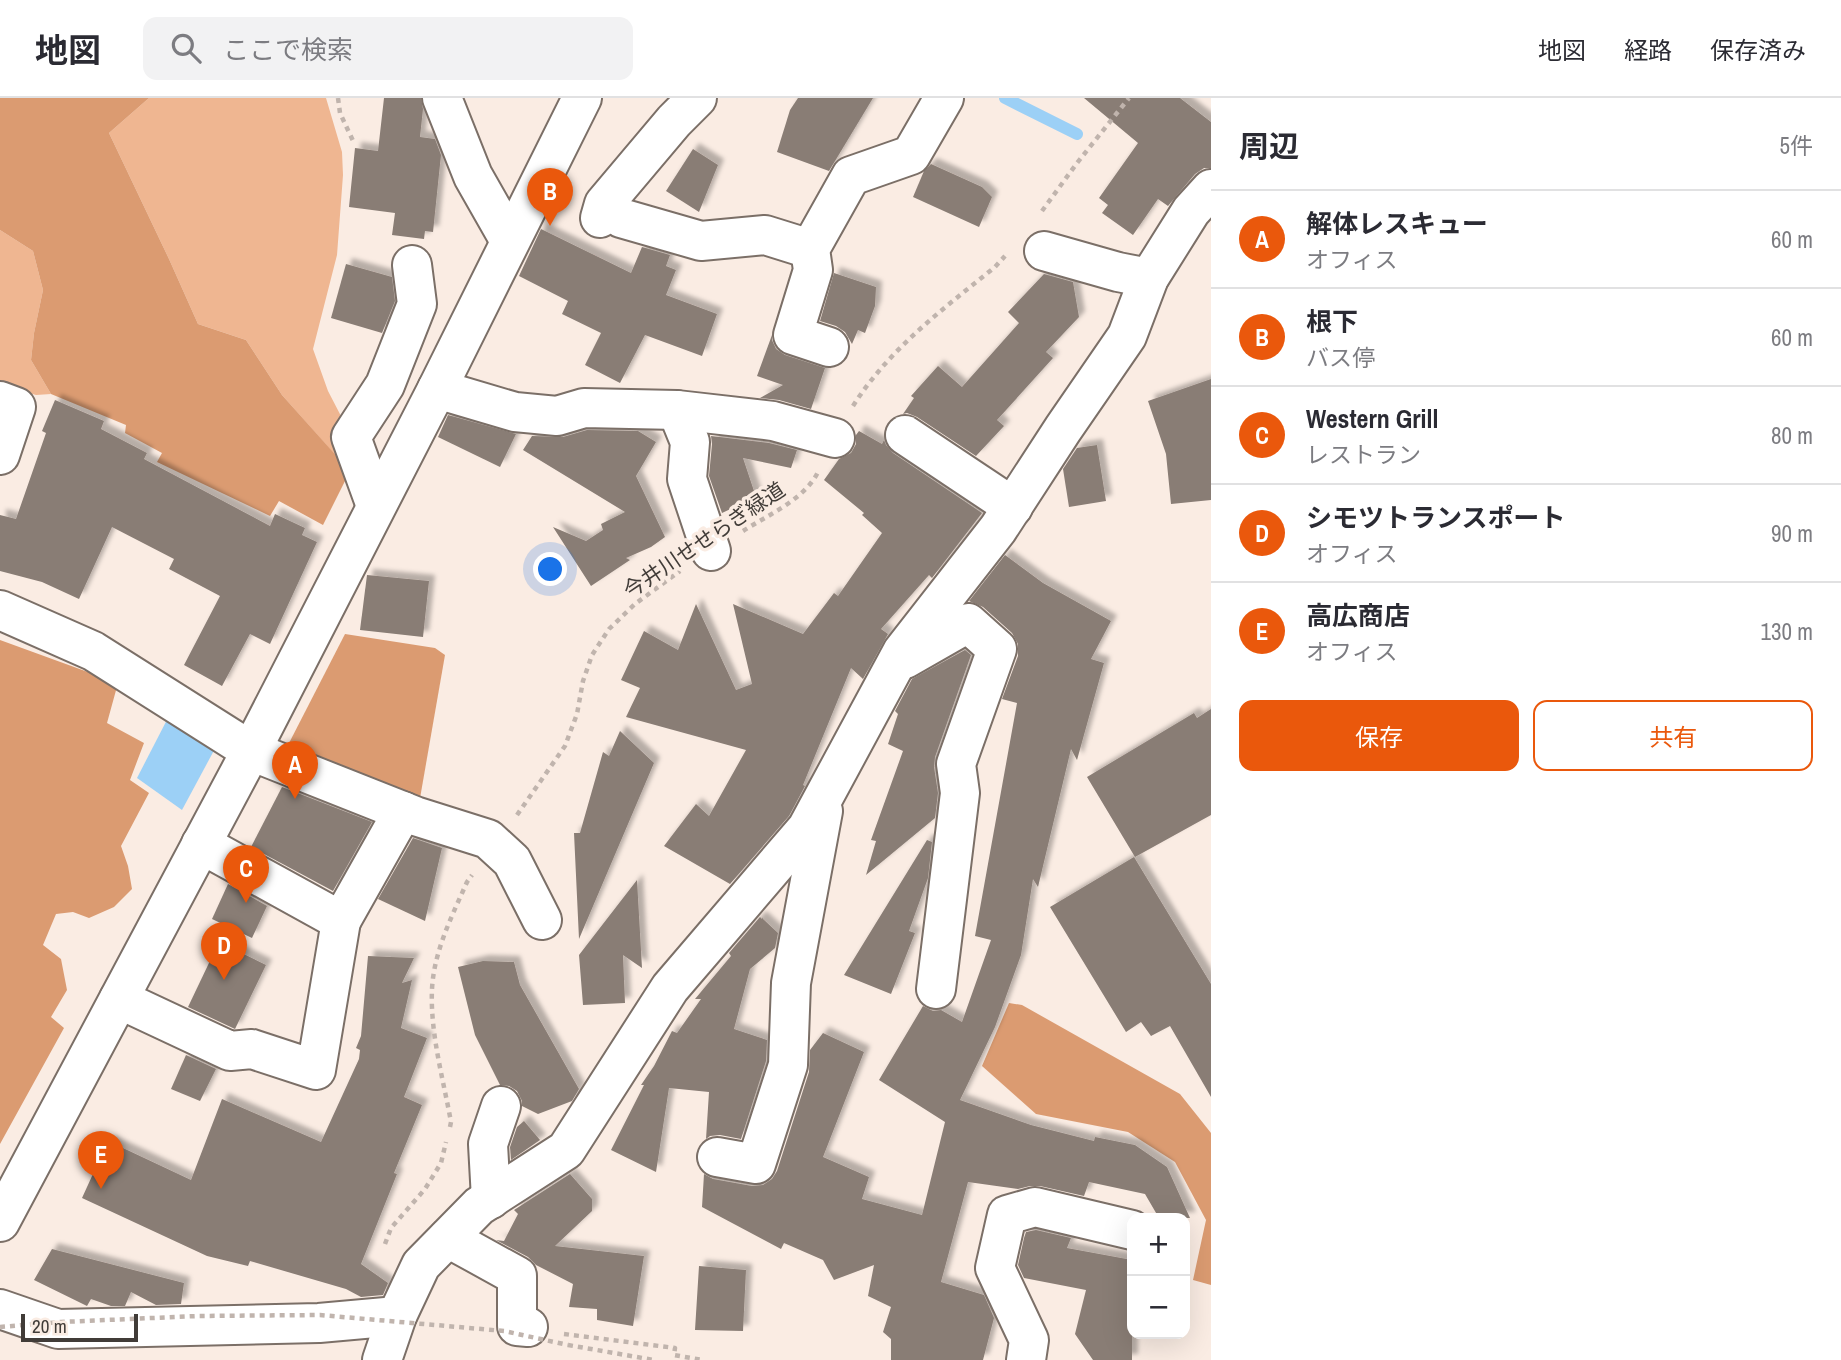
<!DOCTYPE html>
<html lang="ja">
<head>
<meta charset="utf-8">
<style>
	:root { --surface:#fff; --page:#f2f2f3; --text:#2b2b33; --muted:#7c7c81; --line:#e1e1e2; --accent:#ea580c }
	body { margin:0; font-family:"Archivo Narrow","Noto Sans JP",sans-serif; background:var(--page); color:var(--text) }
	.controls { position:absolute; right:21px; bottom:21px; display:grid; overflow:hidden; border-radius:14px; box-shadow:0 7px 28px #0002 }
	.controls button { width:63px; height:63px; display:grid; place-items:center; padding:0; border:0; border-bottom:2px solid var(--line); background:var(--surface); color:var(--text); font:35px sans-serif }
	.scale { position:absolute; left:21px; bottom:18px; width:117px; box-sizing:border-box; padding-left:7px; border:4px solid #413c38; border-top:0; font-size:19px; line-height:24px; white-space:nowrap; color:#413c38; -webkit-text-stroke:5px #faece3; paint-order:stroke }
	.you { position:absolute; left:551px; top:472px; width:24px; height:24px; margin:-18px; border:5px solid #fff; border-radius:50%; background:#1a73e8; box-shadow:0 0 0 10px #1a73e833 }
	.badge { display:grid; place-items:center; width:46px; height:46px; border-radius:50%; background:var(--accent); color:#fff; font-size:23px; font-weight:700 }
	.pin { position:absolute; translate:-50% -58px; filter:drop-shadow(0 2px 4px #0008) }
	.pin::after { content:''; position:absolute; top:37px; width:24px; height:21px; background:inherit; clip-path:polygon(0 0,100% 0,50% 100%) }
	.list { margin:0; padding:0; list-style:none }
	h2 { display:flex; justify-content:space-between; align-items:center; height:91px; margin:0; padding:0 28px; font-size:30px }
	h2 small { font-size:23px; font-weight:400; color:var(--muted) }
	.list li { display:grid; grid-template-columns:46px 1fr auto; gap:21px; align-items:center; box-sizing:border-box; height:98px; padding:0 28px; border-top:2px solid var(--line) }
	.list b { display:block; font-size:26px; white-space:nowrap }
	.list p { margin:0; font-size:23px; white-space:nowrap; color:var(--muted) }
	.list em { font-size:23px; font-style:normal; color:var(--muted) }
	.actions { display:flex; gap:14px; padding:21px 28px }
	.actions a { flex:1; padding:16px 0; border:2px solid var(--accent); border-radius:14px; text-align:center; font-size:24px; color:var(--accent) }
	.actions .main { background:var(--accent); color:#fff }
	.icon { flex:none; width:38px; height:38px; fill:none; stroke:currentColor; stroke-width:2; stroke-linecap:round; stroke-linejoin:round }
	.map { position:relative; flex:none; width:1211px; height:1262px; overflow:hidden }
	header { display:flex; align-items:center; gap:42px; box-sizing:border-box; height:98px; padding:0 35px; background:var(--surface); border-bottom:2px solid var(--line) }
	header strong { font-size:33px }
	nav { display:flex; gap:38px; margin-inline-start:auto; font-size:24px }
	.search { width:490px; height:63px; background:var(--page); display:flex; align-items:center; gap:18px; box-sizing:border-box; padding:0 24px; border-radius:14px; color:var(--muted); font-size:26px }
	main { display:flex }
	aside { flex:1; background:var(--surface) }
	.map>svg:first-child { display:block }
</style>
</head>
<body>
<header>
<strong>地図</strong>
<div class="search"><svg class="icon" aria-label="search" viewBox="0 0 24 24"><circle cx="10" cy="10" r="6"/><path d="M15 15l6 6"/></svg>ここで検索</div>
<nav><a>地図</a><a>経路</a><a>保存済み</a></nav>
</header>
<main>
<div class="map">
<svg width="1211" height="1262" viewBox="0 0 1211 1262">
	<defs>
		<filter id="shadow"><feDropShadow dx="6" dy="-6" stdDeviation="2" flood-color="#0004"/></filter>
	</defs>
	<rect width="100%" height="100%" fill="#faece3"/>
	<g fill="#efb691">
		<path d="M149,0H326L342,54L343,77L337,157L313,251L328,293L342,320L338,360L282,297L246,242L198,226L169,161L109,35Z"/>
		<path d="M0,132L33,153L43,192L34,235L31,262L51,296L36,297L0,286Z"/>
	</g>
	<g fill="#db9b71">
		<path d="M0,0H149L109,35L169,161L198,226L246,242L282,297L350,373L323,427L279,403L270,418L157,364L162,355L125,335L126,327L51,296L31,262L34,235L43,192L33,153L0,132Z"/>
		<path d="M345,536L435,550L445,557L419,706L287,649Z"/>
		<path d="M0,542L118,585L107,625L144,645L130,682L149,695L121,748L128,768L132,791L114,809L89,820L73,814L56,816L43,847L61,861L67,892L51,919L64,930L0,1046Z"/>
		<path d="M1009,905L1022,907L1180,996L1211,1035V1187L1193,1182L1206,1122L1175,1064L1128,1034L1036,1016L982,968Z"/>
	</g>
	<path fill="#9cd0f6" d="M171,614L218,645L182,712L137,680Z"/>
	<g fill="none" stroke-linecap="round" stroke-linejoin="round">
		<path stroke="#9cd0f6" stroke-width="12" d="M1005,0L1077,36"/>
	</g>
	<g fill="#897d75" filter="url(#shadow)">
		<path d="M384,0H421L423,11L420,39L435,41L441,57L433,134L425,133L424,141L392,137L395,115L349,109L355,50L378,53Z"/>
		<path d="M798,0H873L829,73L777,54L790,12Z"/>
		<path d="M1084,0H1180L1211,24V70H1204L1195,76L1168,108L1158,101L1133,137L1102,115L1108,107L1099,100L1138,45Z"/>
		<path d="M693,51L718,67L699,114L666,93Z"/>
		<path d="M931,66L982,89L992,99L979,129L913,99L924,73Z"/>
		<path d="M541,131L631,175L642,149L670,157L666,168L676,172L666,197L717,216L702,258L645,237L620,285L585,267L601,235L562,216L568,203L519,178Z"/>
		<path d="M346,166L392,179L395,203L382,235L331,220Z"/>
		<path d="M834,175L876,189L875,208L865,235L858,232L852,246L845,234L836,228L820,223Z"/>
		<path d="M1044,176L1073,184L1079,219L1046,254L1053,260L997,322L1004,328L976,358L917,319L907,315L903,316L914,300L911,298L938,268L962,289L1019,225L1008,214Z"/>
		<path d="M772,237V242L776,251L785,257L825,270L811,311L779,302L760,300L783,287L757,278Z"/>
		<path d="M1211,281V402L1171,406L1166,356L1148,303Z"/>
		<path d="M55,302L104,323L101,331L147,355L144,361L270,428L275,416L305,430L302,437L317,444L270,546L250,536L222,588L184,567L220,498L169,471L174,461L112,429L79,501L42,484L0,473V417L16,421L46,335L42,333Z"/>
		<path d="M448,317L516,336L500,369L438,339Z"/>
		<path d="M587,332L638,333L656,344L636,378L665,439L651,449L626,460L630,462L591,488L553,429L586,443L603,432L601,426L625,414L523,352L532,338L563,339Z"/>
		<path d="M859,333L882,346L884,342L886,347L893,355L982,415L932,480L929,477L881,531L888,536L863,581L851,570L803,687L805,688L789,718L730,786L664,748L696,706L709,718L746,652L626,619L640,590L621,582L644,533L678,552L696,506L736,592L752,586L733,506L803,536L834,495L838,498L882,435L862,417L864,415L824,382L839,361L851,355L856,346V337Z"/>
		<path d="M711,338L769,345L797,352L791,370L743,360L756,399L722,415L709,378L712,346Z"/>
		<path d="M1097,347L1106,403L1069,409L1063,371L1077,350Z"/>
		<path d="M1005,457L1043,485L1111,523L1091,561L1104,565L1077,662L1071,651L1038,789L1033,781L1021,857L995,929L960,1002L1031,1027L1094,1043L1095,1039L1135,1047L1167,1069L1190,1120H1159L1145,1096L1089,1084L1084,1098L1040,1088H1030L1018,1091L968,1084L941,1184L984,1197L994,1220L983,1262H891V1241L883,1234L891,1209L868,1198L874,1167L834,1182L823,1162L784,1145L781,1151L702,1109L704,1076L713,1081L752,1088L763,1087L772,1081L777,1073L809,974L810,952L823,935L864,954L823,1059L869,1079L862,1101L922,1117L945,1024L879,982L923,908L933,913L941,912L962,924L991,842L975,838L1017,605L1002,601L1018,558V546L1012,535L983,509L969,503Z"/>
		<path d="M367,477L429,483L423,539L360,532Z"/>
		<path d="M965,552L971,557L935,659L934,669L938,695L935,720L866,777L876,743L871,742L903,653L888,646L898,616L895,613L912,581Z"/>
		<path d="M1211,611V717L1135,759L1087,679L1194,615L1197,620Z"/>
		<path d="M620,633L654,665L579,841L574,735H580L603,654L609,658Z"/>
		<path d="M282,689L372,724L333,793L251,749Z"/>
		<path d="M413,740L442,750L425,823L378,801Z"/>
		<path d="M927,742L932,744L928,780L909,833L915,835L891,896L844,877Z"/>
		<path d="M1134,759L1211,886V999L1170,928L1151,938L1141,924L1126,934L1050,809Z"/>
		<path d="M637,782L642,870L623,857L625,905L583,907L579,857Z"/>
		<path d="M228,786L267,808L252,840L212,821Z"/>
		<path d="M760,819L762,821L763,819V821L778,835L775,850L750,871L734,931L767,942L766,963L741,1041L720,1037L710,1038L706,1041L709,994L669,990L656,1074L611,1052L644,987H641L654,968L672,933L677,935L701,901H695L731,858L729,855Z"/>
		<path d="M219,844L266,867L235,931L188,909Z"/>
		<path d="M368,858L414,860L402,885L412,882L401,930L427,940L404,999L422,1007L394,1075L397,1076L361,1166L388,1185L383,1197L361,1199L346,1191L250,1163L248,1168L207,1158L82,1100L108,1043L191,1082L222,1001L321,1044L359,961L360,952L356,950L361,938Z"/>
		<path d="M483,863L514,864L520,887L579,991L572,1003L538,1016L522,1008V1003L517,993L509,988L500,987L475,937L458,869Z"/>
		<path d="M186,957L216,971L200,1003L171,991Z"/>
		<path d="M524,1023L540,1042L511,1062L510,1049L517,1029Z"/>
		<path d="M570,1076L592,1101V1113L555,1148L644,1158L633,1228L597,1222V1211L569,1209L573,1186L536,1167L528,1159L496,1142L504,1143L518,1116L514,1112Z"/>
		<path d="M1036,1132L1071,1140L1067,1150L1132,1162V1262H1093L1075,1236L1086,1192L1024,1180L1018,1167L1024,1140L1026,1134Z"/>
		<path d="M52,1151L184,1185L181,1206L156,1207L131,1194L125,1208H111L91,1201L87,1208L34,1182Z"/>
		<path d="M699,1168L746,1172L743,1233L695,1232Z"/>
	</g>
	<g fill="none" stroke-linecap="round" stroke-linejoin="round">
		<defs>
			<g id="minor">
				<path d="M442,0L473,78L510,143"/>
				<path d="M600,120L604,106L674,23L697,0"/>
				<path d="M621,120L701,143L765,137L810,151"/>
				<path d="M1044,153L1118,174L1149,180"/>
				<path d="M829,249L793,237L813,172L810,151L851,78L911,57L944,0"/>
				<path d="M437,291L515,314L557,318L584,310L677,312L773,323L835,340"/>
				<path d="M0,303L16,309L0,357"/>
				<path d="M677,312L690,344L687,381L711,453"/>
				<path d="M905,337L1013,409"/>
				<path d="M376,408L351,339L385,287L417,206L412,167"/>
				<path d="M0,512L93,553L251,653L415,718L488,741L512,763L542,822"/>
				<path d="M905,561L968,525L997,551L956,666L960,695L936,891"/>
				<path d="M341,823L403,713"/>
				<path d="M119,901L230,953L252,951L316,972L341,823L201,746"/>
				<path d="M717,1059L756,1066L788,967L791,885L823,713"/>
				<path d="M491,1101L488,1046L501,1008"/>
				<path d="M0,1124L251,653L437,291L582,0"/>
				<path d="M448,1140L517,1178V1228L528,1229"/>
				<path d="M0,1211L58,1231L319,1225L397,1218"/>
				<path d="M382,1262L397,1218L421,1167L479,1108L566,1052L670,890L807,730L902,554L998,431L1063,331L1127,238L1149,180L1191,113L1211,91"/>
				<path d="M1026,1262L1029,1242L995,1170L1007,1117L1035,1109L1132,1132"/>
			</g>
		</defs>
		<use href="#minor" stroke="#7b6f67" stroke-width="42"/>
		<g stroke="#c0b4ad" stroke-width="4.5" stroke-dasharray="5 5" stroke-linecap="butt">
			<path d="M338,0L340,15L354,45"/>
			<path d="M1042,113L1077,65L1129,0"/>
			<path d="M853,308C889,251 943,211 995,169L1005,158"/>
			<path d="M743,433C768,417 805,401 818,374"/>
			<path d="M517,717L565,648L577,616L583,583L592,557L609,531L635,506L680,473"/>
			<path d="M450,1029L451,1024C443,980 430,935 432,891C434,853 452,818 467,784L472,777"/>
			<path d="M385,1146L391,1130L425,1091L441,1065L446,1044"/>
			<path d="M564,1236L675,1250L674,1257L702,1262"/>
			<path d="M568,1247L654,1262"/>
		</g>
		<use href="#minor" stroke="#fff" stroke-width="38"/>
		<path stroke="#c0b4ad" stroke-width="4.5" stroke-dasharray="5 5" stroke-linecap="butt" d="M0,1229L61,1224L198,1218L320,1217L504,1233L568,1247"/>
	</g>
	<g text-anchor="middle" dominant-baseline="central" stroke-width="7" stroke-linejoin="round" paint-order="stroke">
		<g font-size="21" fill="#413c38" stroke="#faece3">
			<text transform="translate(704 442) rotate(-34)">今井川せせらぎ緑道</text>
		</g>
	</g>
</svg>
<div class="controls">
<button>+</button>
<button>−</button>
</div>
<div class="scale">20 m</div>
<div class="you"></div>
<div class="pin badge" style="left:295px;top:701px">A</div>
<div class="pin badge" style="left:550px;top:128px">B</div>
<div class="pin badge" style="left:246px;top:805px">C</div>
<div class="pin badge" style="left:224px;top:882px">D</div>
<div class="pin badge" style="left:101px;top:1091px">E</div>
</div>
<aside>
<h2>周辺<small>5件</small></h2>
<ul class="list">
<li><span class="badge">A</span><div><b>解体レスキュー</b><p>オフィス</p></div><em>60 m</em></li>
<li><span class="badge">B</span><div><b>根下</b><p>バス停</p></div><em>60 m</em></li>
<li><span class="badge">C</span><div><b>Western Grill</b><p>レストラン</p></div><em>80 m</em></li>
<li><span class="badge">D</span><div><b>シモツトランスポート</b><p>オフィス</p></div><em>90 m</em></li>
<li><span class="badge">E</span><div><b>高広商店</b><p>オフィス</p></div><em>130 m</em></li>
</ul>
<div class="actions"><a class="main">保存</a><a>共有</a></div>
</aside>
</main>
</body>
</html>
